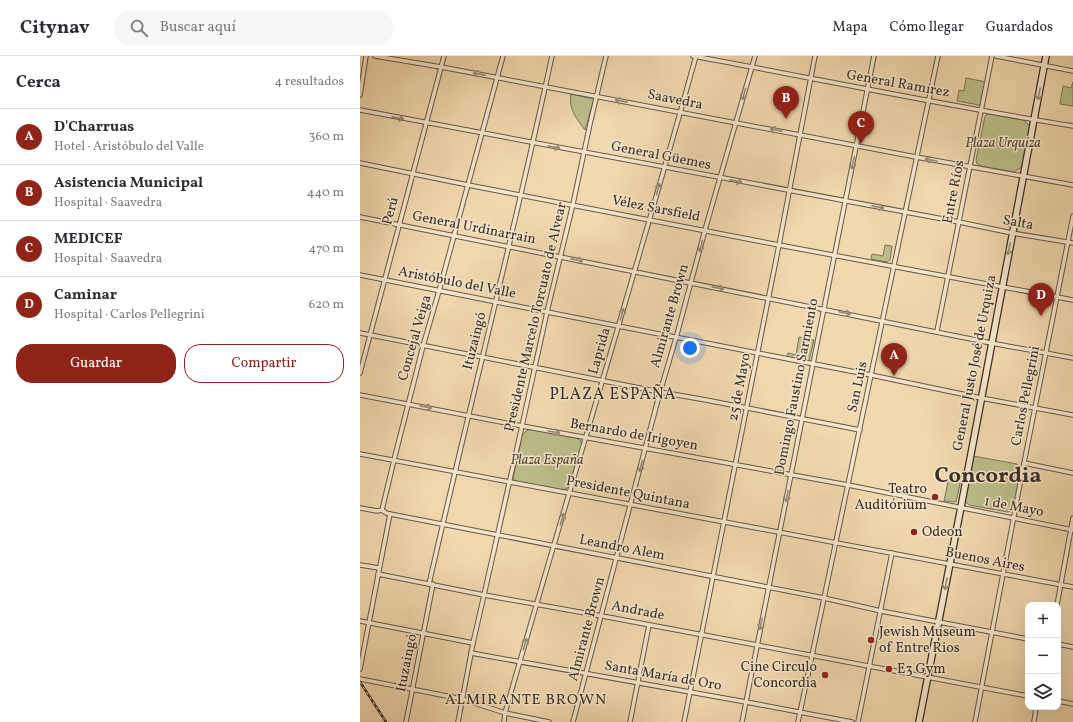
<!DOCTYPE html>
<html lang="es">
<head>
<meta charset="utf-8">
<style>
	:root { --surface:#fff; --page:#f7f7f7; --text:#2b2b33; --muted:#7c7c81; --line:#e1e1e2; --accent:#8f2418 }
	body { margin:0; font-family:Vollkorn,serif; background:var(--page); color:var(--text) }
	.controls { position:absolute; right:12px; bottom:12px; display:grid; overflow:hidden; border-radius:8px; box-shadow:0 4px 16px #0002 }
	.controls button { width:36px; height:36px; display:grid; place-items:center; padding:0; border:0; border-bottom:1px solid var(--line); background:var(--surface); color:var(--text); font:20px sans-serif }
	.you { position:absolute; left:330px; top:292px; width:14px; height:14px; margin:-10px; border:3px solid #fff; border-radius:50%; background:#1a73e8; box-shadow:0 0 0 6px #1a73e833 }
	.badge { display:grid; place-items:center; width:26px; height:26px; border-radius:50%; background:var(--accent); color:#fff; font-size:13px; font-weight:700 }
	.pin { position:absolute; translate:-50% -33px; filter:drop-shadow(0 1px 2px #0008) }
	.pin::after { content:''; position:absolute; top:21px; width:14px; height:12px; background:inherit; clip-path:polygon(0 0,100% 0,50% 100%) }
	.list { margin:0; padding:0; list-style:none }
	h2 { display:flex; justify-content:space-between; align-items:center; height:52px; margin:0; padding:0 16px; font-size:17px }
	h2 small { font-size:13px; font-weight:400; color:var(--muted) }
	.list li { display:grid; grid-template-columns:26px 1fr auto; gap:12px; align-items:center; box-sizing:border-box; height:56px; padding:0 16px; border-top:1px solid var(--line) }
	.list b { display:block; font-size:15px; white-space:nowrap }
	.list p { margin:0; font-size:13px; white-space:nowrap; color:var(--muted) }
	.list em { font-size:13px; font-style:normal; color:var(--muted) }
	.actions { display:flex; gap:8px; padding:12px 16px }
	.actions a { flex:1; padding:9px 0; border:1px solid var(--accent); border-radius:16px; text-align:center; font-size:14px; color:var(--accent) }
	.actions .main { background:var(--accent); color:#fff }
	.icon { flex:none; width:22px; height:22px; fill:none; stroke:currentColor; stroke-width:2; stroke-linecap:round; stroke-linejoin:round }
	.map { position:relative; flex:none; width:713px; height:666px; overflow:hidden }
	header { display:flex; align-items:center; gap:24px; box-sizing:border-box; height:56px; padding:0 20px; background:var(--surface); border-bottom:1px solid var(--line) }
	header strong { font-size:19px }
	nav { display:flex; gap:22px; margin-inline-start:auto; font-size:14px }
	.search { width:280px; height:36px; background:var(--page); display:flex; align-items:center; gap:10px; box-sizing:border-box; padding:0 14px; border-radius:22px; color:var(--muted); font-size:15px }
	main { display:flex }
	aside { flex:1; background:var(--surface) }
	.map>svg:first-child { display:block }
</style>
</head>
<body>
<header>
<strong>Citynav</strong>
<div class="search"><svg class="icon" aria-label="search" viewBox="0 0 24 24"><circle cx="10" cy="10" r="6"/><path d="M15 15l6 6"/></svg>Buscar aquí</div>
<nav><a>Mapa</a><a>Cómo llegar</a><a>Guardados</a></nav>
</header>
<main>
<aside>
<h2>Cerca<small>4 resultados</small></h2>
<ul class="list">
<li><span class="badge">A</span><div><b>D'Charruas</b><p>Hotel · Aristóbulo del Valle</p></div><em>360 m</em></li>
<li><span class="badge">B</span><div><b>Asistencia Municipal</b><p>Hospital · Saavedra</p></div><em>440 m</em></li>
<li><span class="badge">C</span><div><b>MEDICEF</b><p>Hospital · Saavedra</p></div><em>470 m</em></li>
<li><span class="badge">D</span><div><b>Caminar</b><p>Hospital · Carlos Pellegrini</p></div><em>620 m</em></li>
</ul>
<div class="actions"><a class="main">Guardar</a><a>Compartir</a></div>
</aside>
<div class="map">
<svg width="713" height="666" viewBox="0 0 713 666">
	<rect width="100%" height="100%" fill="#f2d8b0"/>
	<filter id="stains"><feTurbulence type="fractalNoise" baseFrequency=".005" numOctaves="4"/><feColorMatrix values="0 0 0 0 .2 0 0 0 0 .09 0 0 0 0 .02 0 0 0 .5 -.17"/></filter>
	<radialGradient id="worn" r=".72"><stop offset=".6" stop-color="#630" stop-opacity="0"/><stop offset="1" stop-color="#630" stop-opacity=".3"/></radialGradient>
	<g fill="#bbbe8b" stroke="#7a7658">
		<path d="M606,22L626,26L622,47L619,49L597,45L599,34L603,35L604,34Z"/>
		<path d="M713,26V50L700,48L703,30L711,32Z"/>
		<path d="M211,38L234,43L225,74C217,63 208,53 211,38Z"/>
		<path d="M627,58H631L663,64L667,67L670,70L662,111L654,116L621,110L617,108L616,104L625,60Z"/>
		<path d="M525,189L532,190L530,204L527,206L511,203L512,198L523,200Z"/>
		<path d="M439,281L454,284L449,305L427,301L428,297L436,299Z"/>
		<path d="M171,373L217,382L221,385L222,390L210,430L206,433L198,434L157,426L153,423L162,380L166,375Z"/>
		<path d="M613,400L657,408L659,410L661,414L653,452L651,455L648,456L609,449L606,446L604,443L612,402Z"/>
		<path d="M590,416L602,419L596,446L584,445Z"/>
	</g>
	<g fill="none" stroke-linecap="round" stroke-linejoin="round">
		<defs>
			<g id="street">
				<path d="M15,0L81,11L556,101L713,129"/>
				<path d="M333,0C459,23 586,50 713,70"/>
				<path d="M636,0L713,15"/>
				<path d="M0,39L6,0"/>
				<path d="M0,54L599,166L652,177L713,187"/>
				<path d="M0,107L108,129L419,189L713,244"/>
				<path d="M0,161L631,287L713,302"/>
				<path d="M0,219L258,270L511,319L621,342L713,359"/>
				<path d="M577,275L632,0"/>
				<path d="M0,277L300,336L346,344L500,374"/>
				<path d="M0,317L84,0"/>
				<path d="M0,339L162,370L488,429L713,474"/>
				<path d="M0,398L713,531"/>
				<path d="M664,407L713,417"/>
				<path d="M0,452L17,455L22,454L26,457L30,458L464,542L521,555L668,583"/>
				<path d="M22,454L34,404L63,290L79,235L143,0"/>
				<path d="M0,509L19,512"/>
				<path d="M18,518L124,539L253,562L668,640"/>
				<path d="M69,528C109,352 154,177 192,0"/>
				<path d="M697,549L713,462"/>
				<path d="M0,565L113,587"/>
				<path d="M698,588L713,591"/>
				<path d="M111,597L386,646L492,666"/>
				<path d="M0,613L30,458"/>
				<path d="M0,623L102,643L145,657L189,666"/>
				<path d="M698,645L713,648"/>
				<path d="M46,666L73,528"/>
				<path d="M98,666L113,587L124,539L162,370L187,256L213,148L230,68L246,0"/>
				<path d="M144,666L145,657C208,437 275,220 336,0"/>
				<path d="M213,666L300,336L316,282L345,174L395,0"/>
				<path d="M270,666L289,569"/>
				<path d="M324,666L419,189L455,0"/>
				<path d="M382,666L514,0"/>
				<path d="M438,666L578,0"/>
				<path d="M498,666L532,497"/>
				<path d="M615,666L664,407L713,160"/>
				<path d="M674,666L676,651"/>
			</g>
			<path id="secondary" d="M559,666L601,451L686,0"/>
		</defs>
		<use href="#street" stroke="#665848" stroke-width="5.5"/>
		<use href="#secondary" stroke="#382d25" stroke-width="8"/>
		<use href="#street" stroke="#f7e6cc" stroke-width="3.5"/>
		<use href="#secondary" stroke="#f7e6cc" stroke-width="5.5"/>
		<defs>
			<path id="rail" d="M0,626L26,666"/>
		</defs>
		<use href="#rail" stroke="#382d25" stroke-width="2.5"/>
		<use href="#rail" stroke="#f7e6cc" stroke-width="1" stroke-dasharray="3" stroke-linecap="butt"/>
	</g>
	<defs><path id="oneway-shaft" d="M-6 0H5M1.5-3L5.5 0L1.5 3" fill="none" stroke-width="1.6" stroke-linecap="round" stroke-linejoin="round"/></defs>
	<g stroke="#988a78">
		<use href="#oneway-shaft" transform="translate(119 18) rotate(-169)"/>
		<use href="#oneway-shaft" transform="translate(384 38) rotate(106)"/>
		<use href="#oneway-shaft" transform="translate(679 38) rotate(101)"/>
		<use href="#oneway-shaft" transform="translate(261 45) rotate(-169)"/>
		<use href="#oneway-shaft" transform="translate(38 62) rotate(11)"/>
		<use href="#oneway-shaft" transform="translate(416 74) rotate(-169)"/>
		<use href="#oneway-shaft" transform="translate(194 91) rotate(10)"/>
		<use href="#oneway-shaft" transform="translate(571 104) rotate(-170)"/>
		<use href="#oneway-shaft" transform="translate(493 107) rotate(102)"/>
		<use href="#oneway-shaft" transform="translate(376 125) rotate(11)"/>
		<use href="#oneway-shaft" transform="translate(298 133) rotate(-75)"/>
		<use href="#oneway-shaft" transform="translate(518 151) rotate(11)"/>
		<use href="#oneway-shaft" transform="translate(341 190) rotate(105)"/>
		<use href="#oneway-shaft" transform="translate(649 193) rotate(102)"/>
		<use href="#oneway-shaft" transform="translate(217 204) rotate(11)"/>
		<use href="#oneway-shaft" transform="translate(358 232) rotate(11)"/>
		<use href="#oneway-shaft" transform="translate(485 257) rotate(11)"/>
		<use href="#oneway-shaft" transform="translate(262 258) rotate(-74)"/>
		<use href="#oneway-shaft" transform="translate(66 351) rotate(11)"/>
		<use href="#oneway-shaft" transform="translate(194 376) rotate(10)"/>
		<use href="#oneway-shaft" transform="translate(281 410) rotate(105)"/>
		<use href="#oneway-shaft" transform="translate(427 440) rotate(101)"/>
		<use href="#oneway-shaft" transform="translate(202 463) rotate(-73)"/>
		<use href="#oneway-shaft" transform="translate(586 528) rotate(101)"/>
		<use href="#oneway-shaft" transform="translate(401 568) rotate(101)"/>
		<use href="#oneway-shaft" transform="translate(165 588) rotate(-74)"/>
	</g>
	<g fill="#8f2418" stroke="#f7e6cc" stroke-width="1.5">
		<circle cx="575" cy="441" r="4"/>
		<circle cx="554" cy="476" r="4"/>
		<circle cx="511" cy="584" r="4"/>
		<circle cx="529" cy="613" r="4"/>
		<circle cx="465" cy="619" r="4"/>
	</g>
	<g text-anchor="middle" dominant-baseline="central" stroke-width="3" stroke-linejoin="round" paint-order="stroke">
		<g font-size="14" fill="#382d25" stroke="#f7e6cc">
			<text transform="translate(538 28) rotate(10)">General Ramírez</text>
			<text transform="translate(315 44) rotate(11)">Saavedra</text>
			<text transform="translate(301 100) rotate(11)">General Güemes</text>
			<text transform="translate(594 136) rotate(-79)">Entre Ríos</text>
			<text transform="translate(296 153) rotate(11)">Vélez Sarsfield</text>
			<text transform="translate(31 155) rotate(-75)">Perú</text>
			<text transform="translate(658 167) rotate(10)">Salta</text>
			<text transform="translate(114 172) rotate(11)">General Urdinarrain</text>
			<text transform="translate(97 227) rotate(11)">Aristóbulo del Valle</text>
			<text transform="translate(310 260) rotate(-74)">Almirante Brown</text>
			<text transform="translate(176 261) rotate(-77)">Presidente Marcelo Torcuato de Alvear</text>
			<text transform="translate(55 282) rotate(-74)">Concejal Veiga</text>
			<text transform="translate(115 285) rotate(-76)">Ituzaingó</text>
			<text transform="translate(240 295) rotate(-74)">Laprida</text>
			<text transform="translate(615 307) rotate(-79)">General Justo José de Urquiza</text>
			<text transform="translate(380 331) rotate(-79)">25 de Mayo</text>
			<text transform="translate(437 331) rotate(-79)">Domingo Faustino Sarmiento</text>
			<text transform="translate(498 331) rotate(-78)">San Luis</text>
			<text transform="translate(666 340) rotate(-79)">Carlos Pellegrini</text>
			<text transform="translate(274 379) rotate(10)">Bernardo de Irigoyen</text>
			<text transform="translate(268 437) rotate(11)">Presidente Quintana</text>
			<text transform="translate(654 451) rotate(11)">1 de Mayo</text>
			<text transform="translate(262 492) rotate(11)">Leandro Alem</text>
			<text transform="translate(625 504) rotate(11)">Buenos Aires</text>
			<text transform="translate(278 555) rotate(11)">Andrade</text>
			<text transform="translate(227 573) rotate(-75)">Almirante Brown</text>
			<text transform="translate(47 607) rotate(-79)">Ituzaingó</text>
			<text transform="translate(303 620) rotate(10)">Santa María de Oro</text>
		</g>
		<g font-size="14" font-style="italic" fill="#524a39" stroke="#f7e6cc">
			<text x="643" y="87">Plaza Urquiza</text>
			<text x="187" y="404">Plaza España</text>
		</g>
		<g font-size="14" fill="#382d25" stroke="#f7e6cc" text-anchor="start">
			<text x="567" y="433" text-anchor="end">Teatro<tspan x="567" dy="16">Auditórium</tspan></text>
			<text x="562" y="476">Odeon</text>
			<text x="519" y="576">Jewish Museum<tspan x="519" dy="16">of Entre Rios</tspan></text>
			<text x="457" y="611" text-anchor="end">Cine Circulo<tspan x="457" dy="16">Concordia</tspan></text>
			<text x="537" y="613">E3 Gym</text>
		</g>
		<g font-size="15" letter-spacing="1" fill="#382d25" stroke="#f7e6cc">
			<text x="166" y="644">ALMIRANTE BROWN</text>
		</g>
		<g font-size="16" letter-spacing="1" fill="#382d25" stroke="#f7e6cc">
			<text x="253" y="339">PLAZA ESPAÑA</text>
		</g>
		<g font-size="22" font-weight="bold" fill="#382d25" stroke="#f7e6cc">
			<text x="628" y="420">Concordia</text>
		</g>
	</g>
	<rect width="100%" height="100%" filter="url(#stains)"/>
	<rect width="100%" height="100%" fill="url(#worn)"/>
</svg>
<div class="controls">
<button>+</button>
<button>−</button>
<button><svg class="icon" aria-label="layers" viewBox="0 0 24 24"><path d="M12 4l9 5-9 5-9-5zM3 14l9 5 9-5"/></svg></button>
</div>
<div class="you"></div>
<div class="pin badge" style="left:534px;top:320px">A</div>
<div class="pin badge" style="left:426px;top:63px">B</div>
<div class="pin badge" style="left:501px;top:88px">C</div>
<div class="pin badge" style="left:681px;top:260px">D</div>
</div>
</main>
</body>
</html>
